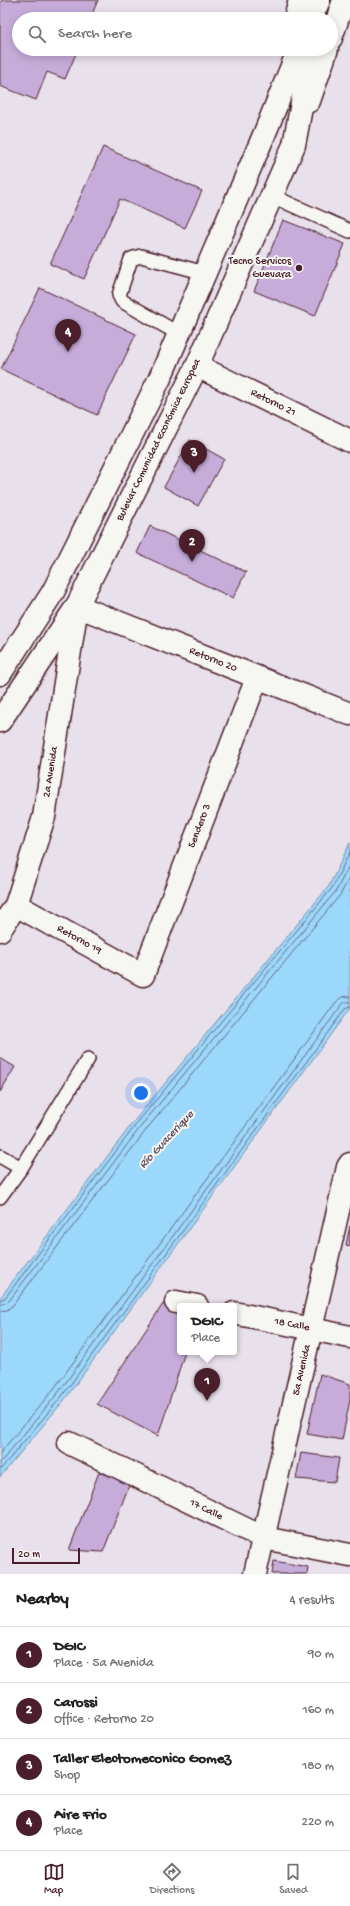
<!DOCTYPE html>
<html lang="en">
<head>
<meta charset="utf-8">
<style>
	:root { --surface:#fff; --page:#f6f6f6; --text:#202124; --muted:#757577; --line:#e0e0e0; --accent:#4a1f2b }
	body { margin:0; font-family:"Gochi Hand",sans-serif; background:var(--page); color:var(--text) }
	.scale { position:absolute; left:12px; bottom:10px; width:68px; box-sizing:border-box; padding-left:4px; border:2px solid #4a1f2b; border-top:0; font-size:11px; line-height:14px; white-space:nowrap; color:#4a1f2b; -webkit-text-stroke:3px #f6f6f2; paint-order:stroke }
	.you { position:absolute; left:141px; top:1093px; width:14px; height:14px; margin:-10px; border:3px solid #fff; border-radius:50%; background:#1a73e8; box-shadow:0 0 0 6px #1a73e833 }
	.badge { display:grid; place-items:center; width:26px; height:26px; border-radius:50%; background:var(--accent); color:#fff; font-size:13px; font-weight:700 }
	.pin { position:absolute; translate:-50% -33px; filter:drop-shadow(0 1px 2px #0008) }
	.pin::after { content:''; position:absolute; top:21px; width:14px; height:12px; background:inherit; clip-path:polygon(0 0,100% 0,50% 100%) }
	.popup { position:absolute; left:177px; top:1303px; width:60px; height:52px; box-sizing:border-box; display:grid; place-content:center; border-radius:4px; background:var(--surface); filter:drop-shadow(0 1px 3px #0005); font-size:13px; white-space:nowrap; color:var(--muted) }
	.popup b { font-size:15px; color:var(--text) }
	.popup::after { content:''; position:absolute; left:50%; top:100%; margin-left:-8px; border:8px solid transparent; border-top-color:var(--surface) }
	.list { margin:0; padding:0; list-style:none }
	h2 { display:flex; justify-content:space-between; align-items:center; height:52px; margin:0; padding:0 16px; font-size:17px }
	h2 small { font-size:13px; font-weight:400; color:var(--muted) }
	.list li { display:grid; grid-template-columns:26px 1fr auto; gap:12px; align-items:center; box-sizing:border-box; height:56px; padding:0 16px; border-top:1px solid var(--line) }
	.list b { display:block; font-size:15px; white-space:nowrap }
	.list p { margin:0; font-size:13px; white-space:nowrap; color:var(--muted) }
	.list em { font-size:13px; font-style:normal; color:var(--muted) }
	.icon { flex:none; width:22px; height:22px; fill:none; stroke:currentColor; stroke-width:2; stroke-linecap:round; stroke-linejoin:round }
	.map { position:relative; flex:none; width:350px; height:1574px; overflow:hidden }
	.search { position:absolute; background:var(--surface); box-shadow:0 2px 10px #0003; left:12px; right:12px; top:12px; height:44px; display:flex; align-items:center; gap:10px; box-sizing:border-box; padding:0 14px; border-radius:22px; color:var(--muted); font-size:15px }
	.sheet { height:276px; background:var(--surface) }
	nav { display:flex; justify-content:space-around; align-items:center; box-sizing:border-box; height:56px; border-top:1px solid var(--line); background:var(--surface); font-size:11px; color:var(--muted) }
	nav a { display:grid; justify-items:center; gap:2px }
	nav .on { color:var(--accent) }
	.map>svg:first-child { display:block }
</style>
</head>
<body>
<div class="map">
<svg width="350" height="1574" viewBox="0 0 350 1574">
	<rect width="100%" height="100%" fill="#e8e0eb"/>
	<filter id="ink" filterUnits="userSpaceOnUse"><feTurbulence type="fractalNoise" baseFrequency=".025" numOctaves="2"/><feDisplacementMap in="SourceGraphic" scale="8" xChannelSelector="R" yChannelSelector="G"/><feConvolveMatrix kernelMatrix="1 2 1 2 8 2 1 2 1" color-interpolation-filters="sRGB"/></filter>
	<g filter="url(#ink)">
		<path fill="#9bd8fc" stroke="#7b8ea8" d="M350,843V1008L65,1399L0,1477V1298L138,1116L329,886Z"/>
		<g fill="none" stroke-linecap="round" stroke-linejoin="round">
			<g stroke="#6a697f" stroke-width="1">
				<path d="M0,1300L5,1298L141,1118L332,888L350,852"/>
				<path d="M0,1305L9,1301L145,1121L336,891L350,864"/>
				<path d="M0,1311L7,1310L13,1305L150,1125L340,895L350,877"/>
				<path d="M0,1453L53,1390L336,1002L343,997L350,996"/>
				<path d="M0,1463L58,1393L341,1006L345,1002H350"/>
				<path d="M0,1470L62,1396L345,1009L350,1007"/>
			</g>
		</g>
		<g fill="#c7acda" stroke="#4a1f2b">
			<path d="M2,0H98L90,19H19V49H78L65,79L47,72L36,100L0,86V4Z"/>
			<path d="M103,147L202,191L185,228L120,199L84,279L50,264Z"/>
			<path d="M283,220L345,244L315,316L254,291Z"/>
			<path d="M40,288L136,334L97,415L1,369Z"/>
			<path d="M190,440L224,459L198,506L164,487Z"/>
			<path d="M150,526L246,572L233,598L137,553Z"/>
			<path d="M0,1058L15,1067L0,1092Z"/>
			<path d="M350,1226V1246L346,1245Z"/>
			<path d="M163,1304L180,1314V1352H185L158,1436L97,1404Z"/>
			<path d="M320,1374L350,1384V1400L342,1440L307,1434Z"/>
			<path d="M301,1453L339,1458L335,1482L296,1479Z"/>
			<path d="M99,1472L130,1483L103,1552L69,1550Z"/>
			<path d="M274,1561L308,1567L307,1574H272Z"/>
		</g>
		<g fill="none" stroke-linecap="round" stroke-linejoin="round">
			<defs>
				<g id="service">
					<path d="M272,196L350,231"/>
					<path d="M179,334L122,301L119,295L131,259L141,256L205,273"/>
					<path d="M0,1156L21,1168"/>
					<path d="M0,1197L21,1168L88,1059"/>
				</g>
				<g id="minor">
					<path d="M197,366L350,441"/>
					<path d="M16,905L143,975L257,678"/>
					<path d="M0,930L16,905L44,817L77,606L350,714"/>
					<path d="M176,1302L197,1306"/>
					<path d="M234,1313L350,1337"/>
					<path d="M69,1443L264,1538L350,1555"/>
					<path d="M255,1574L348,1167L350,1164"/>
				</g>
				<g id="secondary">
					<path d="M295,19L300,0"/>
					<path d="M331,38L344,0"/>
					<path d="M309,101L327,49"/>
				</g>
				<g id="primary">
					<path d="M311,19L319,0"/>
					<path d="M0,674L53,592L160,378L264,135L299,49"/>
					<path d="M0,721L77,606L197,366L294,145L312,49"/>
				</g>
			</defs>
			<use href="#service" stroke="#4a1f2b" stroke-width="16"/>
			<use href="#minor" stroke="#4a1f2b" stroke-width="25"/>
			<use href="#secondary" stroke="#4a1f2b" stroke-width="25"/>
			<use href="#primary" stroke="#4a1f2b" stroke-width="25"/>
			<use href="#service" stroke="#f6f6f2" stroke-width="13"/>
			<use href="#minor" stroke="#f6f6f2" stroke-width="22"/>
			<use href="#secondary" stroke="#f6f6f2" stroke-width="22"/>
			<use href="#primary" stroke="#f6f6f2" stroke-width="22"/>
		</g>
	</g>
	<circle fill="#4a1f2b" stroke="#f6f6f2" stroke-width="1.5" cx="299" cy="268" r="4"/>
	<g text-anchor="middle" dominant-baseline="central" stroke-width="4" stroke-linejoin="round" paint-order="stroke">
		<g font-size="11" fill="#4a1f2b" stroke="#f6f6f2" text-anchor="end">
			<text x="291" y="262">Tecno Servicos<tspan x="291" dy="13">Guevara</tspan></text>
		</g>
		<g font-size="11" fill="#4a1f2b" stroke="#f6f6f2">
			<text transform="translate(273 403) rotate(26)">Retorno 21</text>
			<text transform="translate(159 440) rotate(-64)">Bulevar Comunidad Económica Europea</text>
			<text transform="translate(213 660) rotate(22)">Retorno 20</text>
			<text transform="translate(51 772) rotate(-81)">2a Avenida</text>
			<text transform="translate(200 826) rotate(-69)">Sendero 3</text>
			<text transform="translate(79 940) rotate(29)">Retorno 19</text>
			<text transform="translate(292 1325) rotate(11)">18 Calle</text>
			<text transform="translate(302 1370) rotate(-77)">5a Avenida</text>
			<text transform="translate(206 1510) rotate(26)">17 Calle</text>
		</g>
		<g font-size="12" font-style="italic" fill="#5e4d5f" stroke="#f6f6f2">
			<text transform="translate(167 1140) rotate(-47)">Río Guacerique</text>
		</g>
	</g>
</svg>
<div class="scale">20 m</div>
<div class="you"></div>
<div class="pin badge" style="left:207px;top:1401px">1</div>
<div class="popup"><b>DGIC</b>Place</div>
<div class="pin badge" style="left:192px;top:562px">2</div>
<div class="pin badge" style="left:194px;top:473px">3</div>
<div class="pin badge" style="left:68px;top:352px">4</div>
<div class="search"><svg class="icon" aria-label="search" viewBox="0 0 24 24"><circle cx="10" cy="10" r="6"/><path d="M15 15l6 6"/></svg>Search here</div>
</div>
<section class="sheet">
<h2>Nearby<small>4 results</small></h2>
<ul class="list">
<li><span class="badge">1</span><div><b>DGIC</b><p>Place · 5a Avenida</p></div><em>90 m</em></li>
<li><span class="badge">2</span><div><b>Carossi</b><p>Office · Retorno 20</p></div><em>160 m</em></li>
<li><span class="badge">3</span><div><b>Taller Electomeconico Gomez</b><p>Shop</p></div><em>180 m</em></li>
<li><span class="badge">4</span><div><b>Aire Frio</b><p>Place</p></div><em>220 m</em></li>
</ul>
</section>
<nav>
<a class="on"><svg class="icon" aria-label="map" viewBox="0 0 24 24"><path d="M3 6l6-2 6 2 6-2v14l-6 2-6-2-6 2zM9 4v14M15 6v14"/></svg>Map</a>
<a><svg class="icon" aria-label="directions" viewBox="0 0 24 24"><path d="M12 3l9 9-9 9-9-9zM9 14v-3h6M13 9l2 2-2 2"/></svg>Directions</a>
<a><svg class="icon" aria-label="saved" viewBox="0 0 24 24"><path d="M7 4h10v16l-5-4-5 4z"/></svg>Saved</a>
</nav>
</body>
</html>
